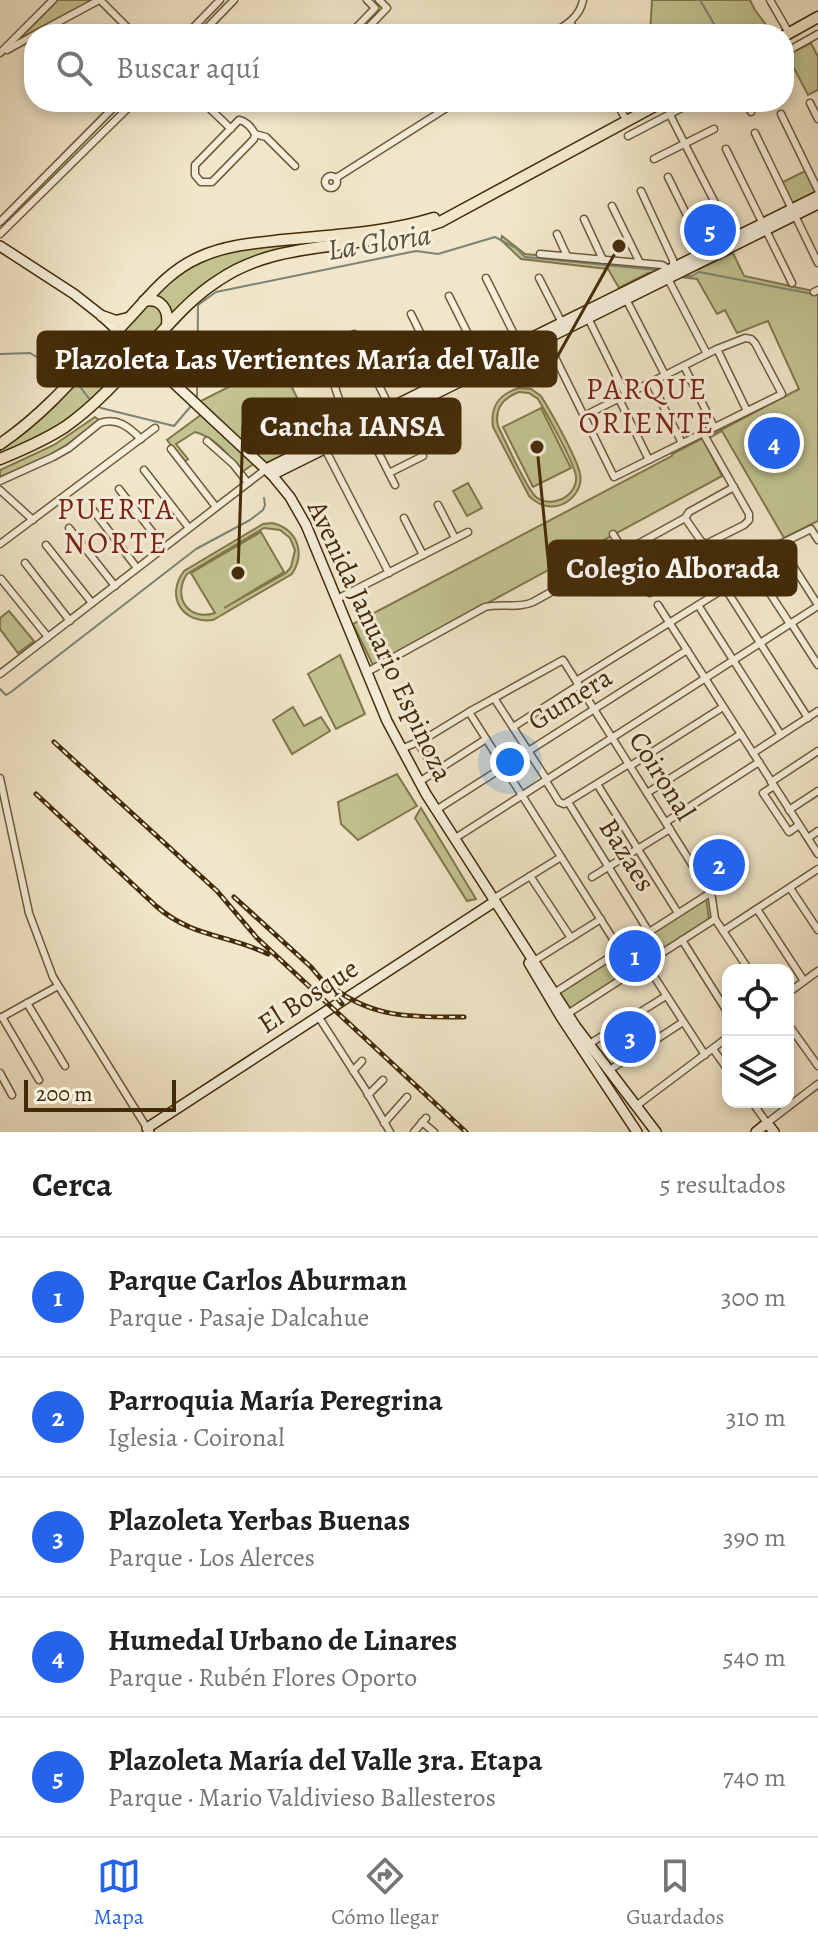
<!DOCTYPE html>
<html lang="es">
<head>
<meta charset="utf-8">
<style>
	:root { --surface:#fff; --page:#f2f2f2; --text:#222; --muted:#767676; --line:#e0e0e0; --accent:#2563eb }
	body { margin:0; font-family:Alegreya,serif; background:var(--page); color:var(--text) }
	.controls { position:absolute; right:24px; bottom:24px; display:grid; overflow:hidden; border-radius:16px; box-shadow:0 4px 12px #0003 }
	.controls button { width:72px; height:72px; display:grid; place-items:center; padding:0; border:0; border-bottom:2px solid var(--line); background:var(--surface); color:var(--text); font:40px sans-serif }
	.scale { position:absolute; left:24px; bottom:20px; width:152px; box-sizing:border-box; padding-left:8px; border:4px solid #432b07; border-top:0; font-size:22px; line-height:28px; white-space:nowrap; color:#432b07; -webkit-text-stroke:6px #f6efdc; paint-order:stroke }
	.you { position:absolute; left:510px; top:762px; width:28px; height:28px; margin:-20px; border:6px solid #fff; border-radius:50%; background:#1a73e8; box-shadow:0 0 0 12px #1a73e833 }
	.badge { display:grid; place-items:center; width:52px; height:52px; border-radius:50%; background:var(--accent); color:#fff; font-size:26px; font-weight:700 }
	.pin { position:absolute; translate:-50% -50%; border:4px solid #fff; box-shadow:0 2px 8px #0006 }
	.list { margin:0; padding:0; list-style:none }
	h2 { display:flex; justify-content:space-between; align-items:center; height:104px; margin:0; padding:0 32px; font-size:34px }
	h2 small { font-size:26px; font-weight:400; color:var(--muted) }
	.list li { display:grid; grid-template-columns:52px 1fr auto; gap:24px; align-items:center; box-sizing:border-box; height:120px; padding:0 32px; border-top:2px solid var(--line) }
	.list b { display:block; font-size:30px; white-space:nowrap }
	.list p { margin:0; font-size:26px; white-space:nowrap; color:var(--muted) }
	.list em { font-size:26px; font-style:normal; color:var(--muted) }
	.icon { flex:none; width:44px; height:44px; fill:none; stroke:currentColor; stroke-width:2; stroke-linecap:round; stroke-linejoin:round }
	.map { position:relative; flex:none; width:818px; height:1132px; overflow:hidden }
	.search { position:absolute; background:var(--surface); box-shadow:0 4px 12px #0003; left:24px; right:24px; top:24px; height:88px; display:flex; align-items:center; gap:20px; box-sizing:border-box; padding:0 28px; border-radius:32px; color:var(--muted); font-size:30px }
	.sheet { height:704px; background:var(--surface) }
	nav { display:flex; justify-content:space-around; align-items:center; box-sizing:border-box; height:112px; border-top:2px solid var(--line); background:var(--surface); font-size:22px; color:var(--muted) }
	nav a { display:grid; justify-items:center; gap:4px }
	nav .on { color:var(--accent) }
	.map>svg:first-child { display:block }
</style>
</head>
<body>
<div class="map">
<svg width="818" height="1132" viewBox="0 0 818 1132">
	<rect width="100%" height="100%" fill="#f1e6c9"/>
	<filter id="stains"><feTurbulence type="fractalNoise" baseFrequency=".0025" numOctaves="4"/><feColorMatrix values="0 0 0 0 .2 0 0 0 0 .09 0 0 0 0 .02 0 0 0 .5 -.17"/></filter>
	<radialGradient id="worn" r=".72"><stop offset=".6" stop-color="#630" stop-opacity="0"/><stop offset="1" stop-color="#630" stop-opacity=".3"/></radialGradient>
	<g fill="#c2c391" stroke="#82774c" stroke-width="2" fill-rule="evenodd">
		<path d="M55,0H90L91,2L9,47Z"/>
		<path d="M652,0H750L755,10L772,33L769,34H650Z"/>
		<path d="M811,43L818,57V90L808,95L787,55Z"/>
		<path d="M805,171L816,192L792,204L781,183Z"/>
		<path d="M715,211L728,236L705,248L692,223Z"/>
		<path d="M502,236L525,254L697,270L733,253L744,276L818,292V521L784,538L722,431L704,441L722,476L373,665L353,624L672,456V454L703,438L704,439L799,389L768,321L737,333L725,310L717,314L697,279L648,273L619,288L608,269L521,259L501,240Z"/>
		<path d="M302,241L300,245L276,251L207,283L176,310L92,399L62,426L23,445L0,453V447L130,319L184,269L228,250Z"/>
		<path d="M279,361L317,438L266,464L199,402Z"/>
		<path d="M519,388L531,389L541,396C550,410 578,460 580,474C583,489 571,503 557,506C545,508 537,504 529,496L493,427C490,406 499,394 519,388ZM519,392L529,393L538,399C545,411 576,466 576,477C577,487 569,497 559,500C552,503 542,502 536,497C526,488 505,440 498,426C494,408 503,398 519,392Z"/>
		<path d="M541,408L571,468L533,487L503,427Z"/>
		<path d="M202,414L255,463L242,472C230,456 215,437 195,432L176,444L188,459L184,462L167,440Z"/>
		<path d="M95,417L99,420L64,447L41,460L0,477V470L54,445Z"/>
		<path d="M468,483L482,508L467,516L453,491Z"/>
		<path d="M272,523C297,529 306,552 292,574L213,620C182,624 165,596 184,571L263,524ZM264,528L280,530L290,538L295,550L291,567L286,573L224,608L284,572L261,532L191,573L215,613C188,622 172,596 187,574Z"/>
		<path d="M9,611L34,641L18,653L0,629V618Z"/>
		<path d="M340,655L365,714L336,729L308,674Z"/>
		<path d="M293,707L304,726L321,717L330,731L292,754L273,720Z"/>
		<path d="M397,774L417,806L358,840L341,824L338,802Z"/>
		<path d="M421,808L476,899L467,901L415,818Z"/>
		<path d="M706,898L709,919L570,1009L560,993Z"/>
		<path d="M646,1012L660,1033L614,1063L600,1040Z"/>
	</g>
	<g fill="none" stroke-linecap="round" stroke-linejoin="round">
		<g stroke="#7a8376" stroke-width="2">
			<path d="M700,0L714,24"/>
			<path d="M685,276H692L699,272L818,295"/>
			<path d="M0,354L30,353L68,376"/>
			<path d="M76,383C83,388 85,396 92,401"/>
			<path d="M197,398L198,305L216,292L416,251L438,254L495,237L516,248L525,257L656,270"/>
			<path d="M97,405L101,408L174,426L191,406"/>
			<path d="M0,689L6,695L11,692L196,549L250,520L263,510L265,505L264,498"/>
		</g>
		<defs>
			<g id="street">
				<path d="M100,0L134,34"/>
				<path d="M770,0L789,33"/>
				<path d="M570,22L577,34"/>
				<path d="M36,34L99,0"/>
				<path d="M187,34L220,0"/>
				<path d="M201,34L234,0"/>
				<path d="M350,34L375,8L367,0"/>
				<path d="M362,34L387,8L379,0"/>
				<path d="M552,34C566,25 580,17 583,0"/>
				<path d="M7,50L34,35"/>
				<path d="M0,53L53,0"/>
				<path d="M784,53L818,34"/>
				<path d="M203,102L231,129"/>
				<path d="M616,102L627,121"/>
				<path d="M746,102L751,112"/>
				<path d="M810,103L818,119"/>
				<path d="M781,114L818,190"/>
				<path d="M670,115L734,240"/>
				<path d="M239,120C246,121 252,128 255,134L254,139L212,182H201L195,175V165Z"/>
				<path d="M755,133L818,263"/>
				<path d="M255,134L266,137L295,166"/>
				<path d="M628,136L693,102"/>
				<path d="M726,149L792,283"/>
				<path d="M654,159L714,129"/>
				<circle cx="331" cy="182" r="6"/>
				<path d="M668,177L705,252"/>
				<path d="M336,178L456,102"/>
				<path d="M641,191L673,260V268"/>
				<path d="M612,206L640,263"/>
				<path d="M584,219L603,260"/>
				<path d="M0,222L119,102"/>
				<path d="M0,234L134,102"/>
				<path d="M557,234L567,256"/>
				<path d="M540,254L662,265L669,269"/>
				<path d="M666,275L707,354"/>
				<path d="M486,278L520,346"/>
				<path d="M539,278L562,323"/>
				<path d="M814,292L818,290"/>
				<path d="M449,296L482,362"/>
				<path d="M626,299L665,375"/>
				<path d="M411,314L444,381"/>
				<path d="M588,318L626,395"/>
				<path d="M354,334L390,408"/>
				<path d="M546,339L614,477L782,394L755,343L751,339L745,338L717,349L584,416"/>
				<path d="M359,345L376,336L394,371L376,380"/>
				<path d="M717,349L747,411"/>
				<path d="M684,366L714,427"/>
				<path d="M303,376L319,362H323L327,364L340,402L353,426"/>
				<path d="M651,382L682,443"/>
				<path d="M619,399L649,460"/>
				<path d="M316,414L340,402"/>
				<path d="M366,428L395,485"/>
				<path d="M207,441L233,464L248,483"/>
				<path d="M171,449L216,507"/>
				<path d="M325,449L389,573"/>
				<path d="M144,470L189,528"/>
				<path d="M389,473L423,456"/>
				<path d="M0,481L53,457L69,448L100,423C117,417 129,427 141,439"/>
				<path d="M119,489L164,547"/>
				<path d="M0,490L33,520"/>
				<path d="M438,505L455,538"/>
				<path d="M93,510L137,568"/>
				<path d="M404,518L423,555"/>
				<path d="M685,518L701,541L706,544"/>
				<path d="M69,528L115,586"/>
				<path d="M613,534L650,593"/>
				<path d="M0,544L155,428"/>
				<path d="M779,544L818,605"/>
				<path d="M46,545L92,603"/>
				<path d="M25,563L70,621"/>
				<path d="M1,579L48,637"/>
				<path d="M643,583L702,549L706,544L744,525L749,520V514L703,433"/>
				<path d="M725,588L808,718"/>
				<path d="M337,599L468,532"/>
				<path d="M658,605L818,854"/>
				<path d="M698,605L781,735"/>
				<path d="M791,623L818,665"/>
				<path d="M790,624L748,560L811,529L818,540"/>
				<path d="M367,672L485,607C501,603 518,609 533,602L685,518L689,512L734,487"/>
				<path d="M0,674L266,469"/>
				<path d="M576,681L738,580"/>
				<path d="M494,698L547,780"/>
				<path d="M469,712L634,972"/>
				<path d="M513,727L579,685"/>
				<path d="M418,743L436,771"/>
				<path d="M401,749L423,740L469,712L563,660L710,893L712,898L715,919L749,970"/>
				<path d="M753,753L818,711"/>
				<path d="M630,766L723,707"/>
				<path d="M0,778L29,913L53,977L147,1128"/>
				<path d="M546,781L559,802L564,804L629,764"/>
				<path d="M419,782L486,739"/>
				<path d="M771,782L818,751"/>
				<path d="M597,784L678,913"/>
				<path d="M774,786L763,793L789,832L799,825"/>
				<path d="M647,793L741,734"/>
				<path d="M568,802L649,932"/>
				<path d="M436,810L687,650"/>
				<path d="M789,810L818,791"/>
				<path d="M666,822L759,762"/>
				<path d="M808,838L818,831"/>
				<path d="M454,839L818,606"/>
				<path d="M530,876L571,938"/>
				<path d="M592,877L670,829"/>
				<path d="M790,888L818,930"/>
				<path d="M493,899L561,857"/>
				<path d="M757,909L804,981"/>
				<path d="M723,931L818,869"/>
				<path d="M682,940L728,1013"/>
				<path d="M534,961L601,919"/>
				<path d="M646,964L705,1055"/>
				<path d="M554,993L710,893"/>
				<path d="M788,993L818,971"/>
				<path d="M27,1003L65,1066"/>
				<path d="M572,1011L715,919"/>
				<path d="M318,1016L365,1089L390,1132"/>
				<path d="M2,1017L39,1080"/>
				<path d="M2,1017L58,986"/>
				<path d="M788,1024L818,1066"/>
				<path d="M594,1041L666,996"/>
				<path d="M713,1049L728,1070"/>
				<path d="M614,1067L683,1022"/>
				<path d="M353,1071L362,1061"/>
				<path d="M0,1073L12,1095"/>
				<path d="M368,1095L383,1080"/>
				<path d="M752,1102L767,1123L818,1084"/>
				<path d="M636,1106L728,1037"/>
				<path d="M422,1122L434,1132"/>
				<path d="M384,1123L407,1097"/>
				<path d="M414,1132L426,1118"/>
			</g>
			<g id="secondary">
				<path d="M0,246L74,294L102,316L272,475L290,497L306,525L387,721L426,794L576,1027L656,1132"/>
				<path d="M266,469L818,196"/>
				<path d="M272,475L818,204"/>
				<path d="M529,963L561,1017L637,1132"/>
				<path d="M149,1132L147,1128L494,902"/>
				<path d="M756,1132L767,1123L774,1132"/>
			</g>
			<g id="primary">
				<path d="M784,36L818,17"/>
				<path d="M144,301C161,297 169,310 167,325"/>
				<path d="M102,316L116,321L128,318"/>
				<path d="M90,360C92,373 101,384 115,382"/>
				<path d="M130,367L141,364L157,367"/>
				<path d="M0,444C51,410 89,360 131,316C152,293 170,270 200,257C226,245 255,243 283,240C334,235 385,233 434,218"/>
				<path d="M0,459C22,450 45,440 65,427C95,406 120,378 144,351C168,326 189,299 219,280C263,250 313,249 364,241C390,238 415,231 440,222L662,102"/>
			</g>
		</defs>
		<use href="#street" stroke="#6e5a38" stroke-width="9"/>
		<use href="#secondary" stroke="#432b07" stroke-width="12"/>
		<use href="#primary" stroke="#432b07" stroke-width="13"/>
		<use href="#street" stroke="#f6efdc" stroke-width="6"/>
		<use href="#secondary" stroke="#f6efdc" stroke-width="9"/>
		<use href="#primary" stroke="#f1e6c9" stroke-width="10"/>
		<defs>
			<g id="rail">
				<path d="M54,742L217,891L257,938L466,1132"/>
				<path d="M36,794L156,906C193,938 227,934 268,954"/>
				<path d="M234,897L311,967L342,1004"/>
				<path d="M335,989C376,1019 415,1017 464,1017"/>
			</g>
		</defs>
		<use href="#rail" stroke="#432b07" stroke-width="5"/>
		<use href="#rail" stroke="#f6efdc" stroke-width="2" stroke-dasharray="6" stroke-linecap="butt"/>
	</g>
	<g text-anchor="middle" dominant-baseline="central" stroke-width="6" stroke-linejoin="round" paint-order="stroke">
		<g font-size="28" fill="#432b07" stroke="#f6efdc">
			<text transform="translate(380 641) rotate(65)">Avenida Januario Espinoza</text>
			<text transform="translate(570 699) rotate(-32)">Gumera</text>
			<text transform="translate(662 776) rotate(58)">Coironal</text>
			<text transform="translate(627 855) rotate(58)">Bazaes</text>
			<text transform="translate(308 996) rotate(-33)">El Bosque</text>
		</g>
		<g font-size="30" font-style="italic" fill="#5a5035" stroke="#f6efdc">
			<text transform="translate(379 242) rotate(-9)">La Gloria</text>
		</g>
		<g font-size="30" letter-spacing="2" fill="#7a1f14" stroke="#f6efdc">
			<text x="647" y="389">PARQUE<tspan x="647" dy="34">ORIENTE</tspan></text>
			<text x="116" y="509">PUERTA<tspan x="116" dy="34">NORTE</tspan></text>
		</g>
	</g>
	<path fill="none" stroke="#432b07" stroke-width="3" d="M619 246L556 359M238 573L243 426M537 447L549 568"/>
	<g fill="#432b07" stroke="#f6efdc" stroke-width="3">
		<circle cx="619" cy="246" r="8"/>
		<circle cx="238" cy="573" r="8"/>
		<circle cx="537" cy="447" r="8"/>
	</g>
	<g fill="#432b07" stroke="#432b07" stroke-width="3">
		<rect x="38" y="332" width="518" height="54" rx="8"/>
		<rect x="243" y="399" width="217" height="54" rx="8"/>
		<rect x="549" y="541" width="247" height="54" rx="8"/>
	</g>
	<g font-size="30" text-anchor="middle" font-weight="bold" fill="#fff">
		<text x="297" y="369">Plazoleta Las Vertientes María del Valle</text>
		<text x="352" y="436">Cancha IANSA</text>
		<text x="673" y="578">Colegio Alborada</text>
	</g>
	<rect width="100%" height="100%" filter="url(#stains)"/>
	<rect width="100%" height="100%" fill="url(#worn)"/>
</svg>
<div class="controls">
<button><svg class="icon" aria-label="locate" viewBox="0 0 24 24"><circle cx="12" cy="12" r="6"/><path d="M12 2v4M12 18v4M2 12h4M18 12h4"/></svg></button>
<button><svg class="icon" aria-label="layers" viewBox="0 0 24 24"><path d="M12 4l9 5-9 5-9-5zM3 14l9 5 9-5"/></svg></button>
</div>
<div class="scale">200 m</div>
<div class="you"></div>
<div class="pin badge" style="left:635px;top:956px">1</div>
<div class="pin badge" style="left:719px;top:865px">2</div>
<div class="pin badge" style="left:630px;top:1037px">3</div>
<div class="pin badge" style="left:774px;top:443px">4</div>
<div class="pin badge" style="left:710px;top:230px">5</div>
<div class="search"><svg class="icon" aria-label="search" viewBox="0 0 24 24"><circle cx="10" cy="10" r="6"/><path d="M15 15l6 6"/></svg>Buscar aquí</div>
</div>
<section class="sheet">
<h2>Cerca<small>5 resultados</small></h2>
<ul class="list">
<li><span class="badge">1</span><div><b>Parque Carlos Aburman</b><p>Parque · Pasaje Dalcahue</p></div><em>300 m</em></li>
<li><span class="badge">2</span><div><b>Parroquia María Peregrina</b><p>Iglesia · Coironal</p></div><em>310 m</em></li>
<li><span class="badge">3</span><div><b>Plazoleta Yerbas Buenas</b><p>Parque · Los Alerces</p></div><em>390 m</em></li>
<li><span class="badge">4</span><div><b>Humedal Urbano de Linares</b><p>Parque · Rubén Flores Oporto</p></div><em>540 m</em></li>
<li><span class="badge">5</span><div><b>Plazoleta María del Valle 3ra. Etapa</b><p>Parque · Mario Valdivieso Ballesteros</p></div><em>740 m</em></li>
</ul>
</section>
<nav>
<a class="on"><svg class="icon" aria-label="map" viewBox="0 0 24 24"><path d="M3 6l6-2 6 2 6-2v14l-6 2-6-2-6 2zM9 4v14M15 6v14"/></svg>Mapa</a>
<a><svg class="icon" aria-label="directions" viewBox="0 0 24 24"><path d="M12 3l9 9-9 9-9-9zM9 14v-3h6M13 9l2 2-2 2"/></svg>Cómo llegar</a>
<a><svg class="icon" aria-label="saved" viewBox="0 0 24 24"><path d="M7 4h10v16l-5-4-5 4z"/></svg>Guardados</a>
</nav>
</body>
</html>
